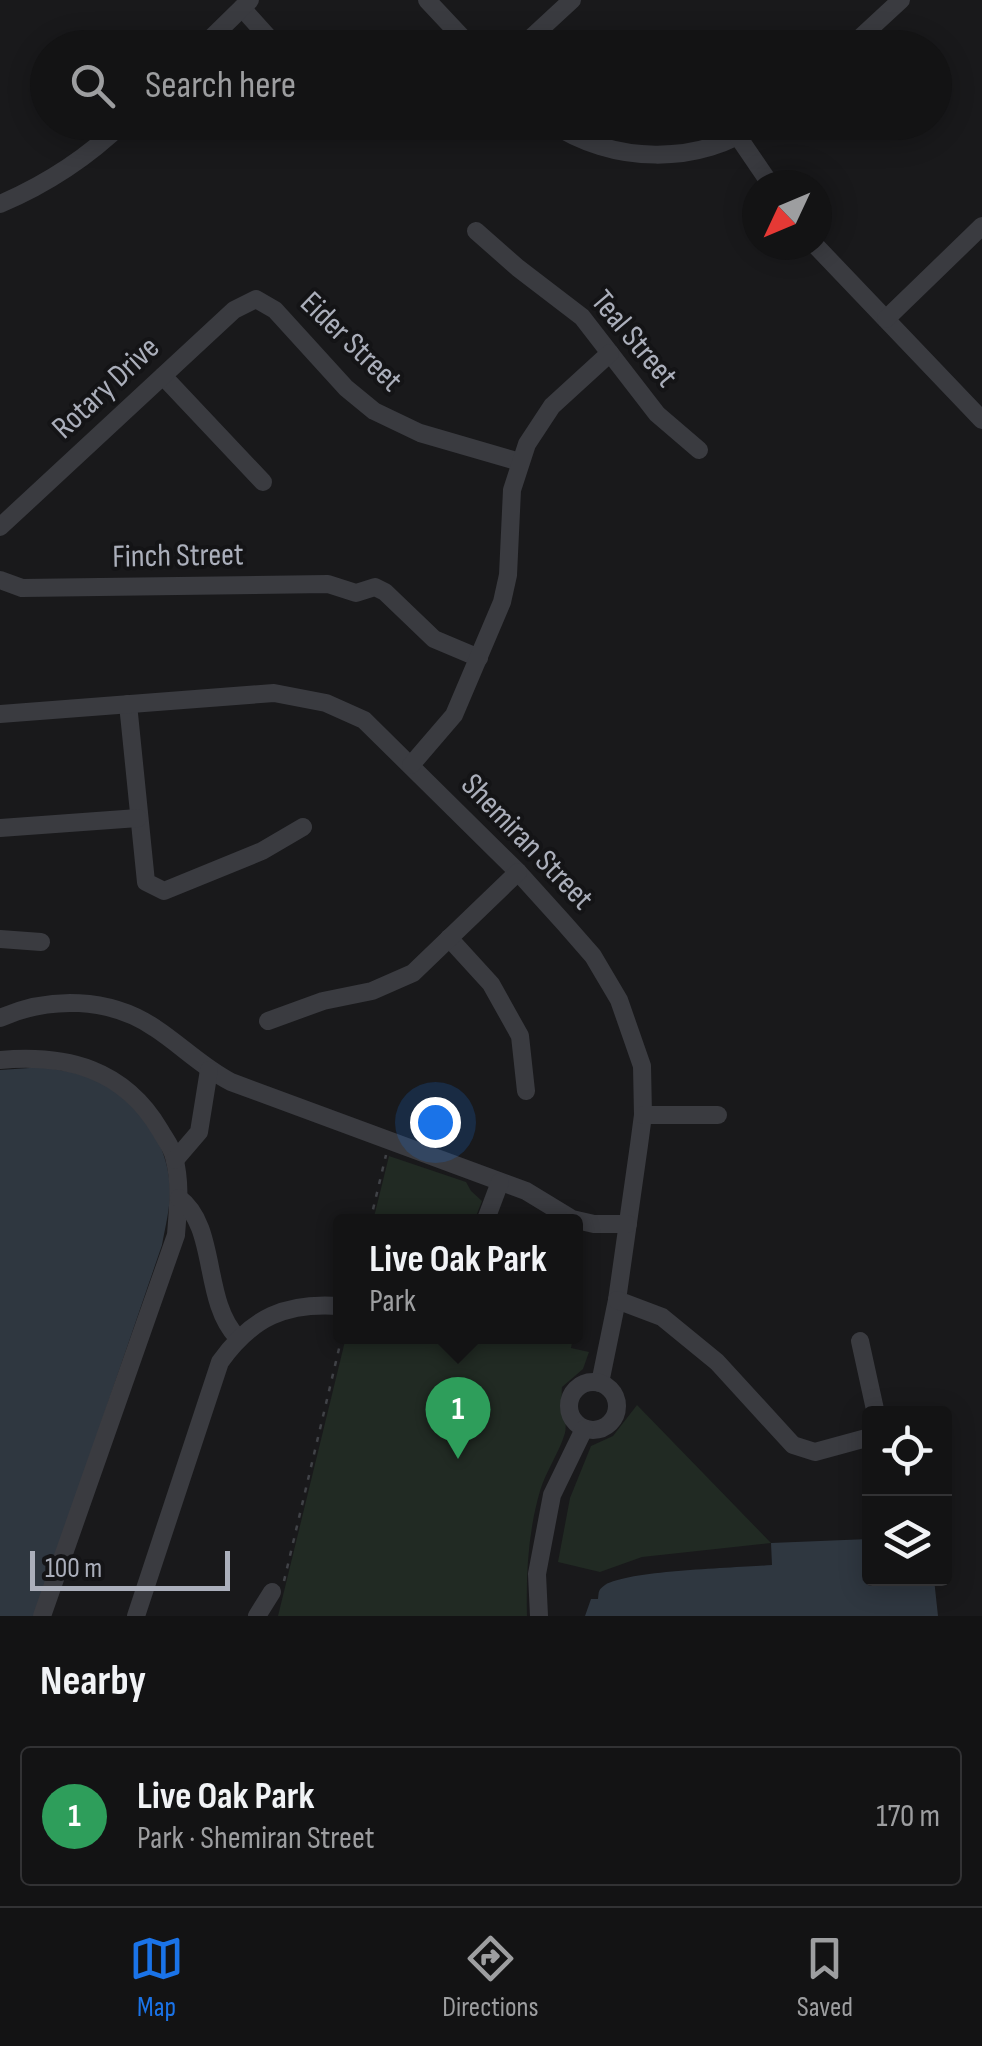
<!DOCTYPE html>
<html lang="en">
<head>
<meta charset="utf-8">
<style>
	:root { --surface:#131314; --page:#1c1c1d; --text:#f1f3f6; --muted:#9d9ea0; --line:#323234; --accent:#1a73e8 }
	body { margin:0; font-family:"Sofia Sans Condensed",sans-serif; background:var(--page); color:var(--text) }
	.controls { position:absolute; right:30px; bottom:30px; display:grid; overflow:hidden; border-radius:10px; box-shadow:0 5px 25px #0003 }
	.controls button { width:90px; height:90px; display:grid; place-items:center; padding:0; border:0; border-bottom:2px solid var(--line); background:var(--surface); color:var(--text); font:50px sans-serif }
	.compass { position:absolute; left:742px; top:170px; width:90px; height:90px; border-radius:50%; background:var(--surface); box-shadow:0 5px 25px #0003; rotate:226deg }
	.scale { position:absolute; left:30px; bottom:25px; width:200px; box-sizing:border-box; padding-left:10px; border:5px solid #abafbb; border-top:0; font-size:28px; line-height:35px; white-space:nowrap; color:#abafbb; -webkit-text-stroke:8px #141416; paint-order:stroke }
	.you { position:absolute; left:435px; top:1122px; width:35px; height:35px; margin:-25px; border:8px solid #fff; border-radius:50%; background:#1a73e8; box-shadow:0 0 0 15px #1a73e833 }
	.badge { display:grid; place-items:center; width:65px; height:65px; border-radius:50%; background:var(--accent); color:#fff; font-size:32px; font-weight:700 }
	.pin { position:absolute; translate:-50% -82px; filter:drop-shadow(0 2px 5px #0008) }
	.pin::after { content:''; position:absolute; top:52px; width:35px; height:30px; background:inherit; clip-path:polygon(0 0,100% 0,50% 100%) }
	.popup { position:absolute; left:333px; top:1214px; width:250px; height:130px; box-sizing:border-box; display:grid; place-content:center; border-radius:10px; background:var(--surface); filter:drop-shadow(0 2px 8px #0005); font-size:32px; white-space:nowrap; color:var(--muted) }
	.popup b { font-size:38px; color:var(--text) }
	.popup::after { content:''; position:absolute; left:50%; top:100%; margin-left:-20px; border:20px solid transparent; border-top-color:var(--surface) }
	.list { margin:0; padding:0; list-style:none }
	h2 { display:flex; justify-content:space-between; align-items:center; height:130px; margin:0; padding:0 40px; font-size:42px }
	h2 small { font-size:32px; font-weight:400; color:var(--muted) }
	.list li { display:grid; grid-template-columns:65px 1fr auto; gap:30px; align-items:center; box-sizing:border-box; height:140px; margin:0 20px 20px; padding:0 20px; border:2px solid var(--line); border-radius:10px }
	.list b { display:block; font-size:38px; white-space:nowrap }
	.list p { margin:0; font-size:32px; white-space:nowrap; color:var(--muted) }
	.list em { font-size:32px; font-style:normal; color:var(--muted) }
	.icon { flex:none; width:55px; height:55px; fill:none; stroke:currentColor; stroke-width:2; stroke-linecap:round; stroke-linejoin:round }
	.map { position:relative; flex:none; width:982px; height:1616px; overflow:hidden }
	.search { position:absolute; background:var(--surface); box-shadow:0 5px 25px #0003; left:30px; right:30px; top:30px; height:110px; display:flex; align-items:center; gap:25px; box-sizing:border-box; padding:0 35px; border-radius:55px; color:var(--muted); font-size:38px }
	.sheet { height:290px; background:var(--surface) }
	nav { display:flex; justify-content:space-around; align-items:center; box-sizing:border-box; height:140px; border-top:2px solid var(--line); background:var(--surface); font-size:28px; color:var(--muted) }
	nav a { display:grid; justify-items:center; gap:5px }
	nav .on { color:var(--accent) }
	.map>svg:first-child { display:block }
</style>
</head>
<body>
<div class="map">
<svg width="982" height="1616" viewBox="0 0 982 1616">
	<rect width="100%" height="100%" fill="#19191b"/>
	<g fill="#212a23">
		<path d="M389,1156L466,1182L471,1191L482,1201L474,1221H373Z"/>
		<path d="M346,1337H573L571,1348L589,1352L583,1369L562,1387C560,1402 568,1420 565,1433C559,1453 546,1471 540,1491C528,1532 526,1574 527,1616H278Z"/>
		<path d="M637,1405L771,1543L642,1557L600,1572L558,1562L570,1498L591,1446L613,1436Z"/>
	</g>
	<g fill="#2f3740">
		<path d="M44,1067C57,1070 70,1071 82,1075C131,1090 170,1139 170,1191C170,1209 165,1228 162,1245L35,1616H0V1070Z"/>
		<path d="M869,1539L870,1578L934,1579L938,1616H585L591,1599H598C599,1591 598,1590 605,1585C630,1570 738,1568 772,1565L771,1543Z"/>
	</g>
	<g fill="none" stroke-linecap="round" stroke-linejoin="round">
		<g stroke="#404247" stroke-width="2.5" stroke-dasharray="5 8" stroke-linecap="butt">
			<path d="M370,1222L386,1155"/>
			<path d="M284,1581L342,1336"/>
		</g>
		<g stroke="#3a3b40" stroke-width="18">
			<path d="M427,0L472,48"/>
			<path d="M242,8L278,48"/>
			<path d="M201,48L250,0"/>
			<path d="M520,48L572,0"/>
			<path d="M849,48L901,0"/>
			<path d="M550,122C611,164 700,167 760,122"/>
			<path d="M739,138L771,185"/>
			<path d="M0,204C47,184 87,158 124,122"/>
			<path d="M476,231L518,268L582,317L657,414L699,450"/>
			<path d="M815,245L982,420"/>
			<path d="M886,319L982,226"/>
			<path d="M163,376L263,482"/>
			<path d="M0,527L234,310L256,299L275,310L346,388L374,411L420,433L520,462"/>
			<path d="M0,580L22,588L328,584L356,593L375,587L385,592L434,639L479,658"/>
			<path d="M128,704L146,882L164,891L262,851L303,827"/>
			<path d="M0,714L274,693L326,703L364,720L518,872L565,924L593,956L619,1000L642,1066L643,1115L639,1145L617,1300L600,1383"/>
			<path d="M411,765L454,715L502,602L508,575L512,490L527,444L552,406L610,353"/>
			<path d="M0,828L138,818"/>
			<path d="M449,938L491,984L520,1036L526,1091"/>
			<path d="M0,939L41,942"/>
			<path d="M0,1018C49,996 110,997 155,1028C181,1045 202,1067 231,1082L526,1191L572,1219L594,1224H628"/>
			<path d="M268,1021L323,1001L372,991L413,973L518,872"/>
			<path d="M0,1060C67,1054 124,1069 160,1130C165,1139 172,1147 174,1157C181,1183 178,1208 176,1235L42,1616"/>
			<path d="M643,1115H718"/>
			<path d="M175,1160L199,1132L209,1070"/>
			<path d="M179,1198C218,1227 202,1300 237,1337"/>
			<path d="M485,1222L500,1182"/>
			<path d="M617,1300L662,1317L717,1362L793,1445L815,1452L870,1437"/>
			<path d="M860,1341L876,1414"/>
			<circle cx="593" cy="1406" r="24"/>
			<path d="M136,1616L220,1362C252,1317 286,1302 340,1306"/>
			<path d="M257,1616L272,1592"/>
			<path d="M539,1616L537,1574L552,1495L584,1429"/>
		</g>
	</g>
	<g text-anchor="middle" dominant-baseline="central" stroke-width="8" stroke-linejoin="round" paint-order="stroke">
		<g font-size="32" fill="#abafbb" stroke="#141416">
			<text transform="translate(634 339) rotate(50)">Teal Street</text>
			<text transform="translate(351 342) rotate(44)">Eider Street</text>
			<text transform="translate(106 388) rotate(-43)">Rotary Drive</text>
			<text transform="translate(178 556) rotate(-1)">Finch Street</text>
			<text transform="translate(527 842) rotate(46)">Shemiran Street</text>
		</g>
	</g>
</svg>
<div class="controls">
<button><svg class="icon" aria-label="locate" viewBox="0 0 24 24"><circle cx="12" cy="12" r="6"/><path d="M12 2v4M12 18v4M2 12h4M18 12h4"/></svg></button>
<button><svg class="icon" aria-label="layers" viewBox="0 0 24 24"><path d="M12 4l9 5-9 5-9-5zM3 14l9 5 9-5"/></svg></button>
</div>
<svg class="compass" viewBox="-18 -18 36 36"><path d="M0-13l5 13h-10z" fill="#e53935"/><path d="M0 13l5-13h-10z" fill="#9d9ea0"/></svg>
<div class="scale">100 m</div>
<div class="you"></div>
<div class="pin badge" style="left:458px;top:1459px;background:#2e9e5b">1</div>
<div class="popup"><b>Live Oak Park</b>Park</div>
<div class="search"><svg class="icon" aria-label="search" viewBox="0 0 24 24"><circle cx="10" cy="10" r="6"/><path d="M15 15l6 6"/></svg>Search here</div>
</div>
<section class="sheet">
<h2>Nearby<small></small></h2>
<ul class="list">
<li><span class="badge" style="background:#2e9e5b">1</span><div><b>Live Oak Park</b><p>Park · Shemiran Street</p></div><em>170 m</em></li>
</ul>
</section>
<nav>
<a class="on"><svg class="icon" aria-label="map" viewBox="0 0 24 24"><path d="M3 6l6-2 6 2 6-2v14l-6 2-6-2-6 2zM9 4v14M15 6v14"/></svg>Map</a>
<a><svg class="icon" aria-label="directions" viewBox="0 0 24 24"><path d="M12 3l9 9-9 9-9-9zM9 14v-3h6M13 9l2 2-2 2"/></svg>Directions</a>
<a><svg class="icon" aria-label="saved" viewBox="0 0 24 24"><path d="M7 4h10v16l-5-4-5 4z"/></svg>Saved</a>
</nav>
</body>
</html>
